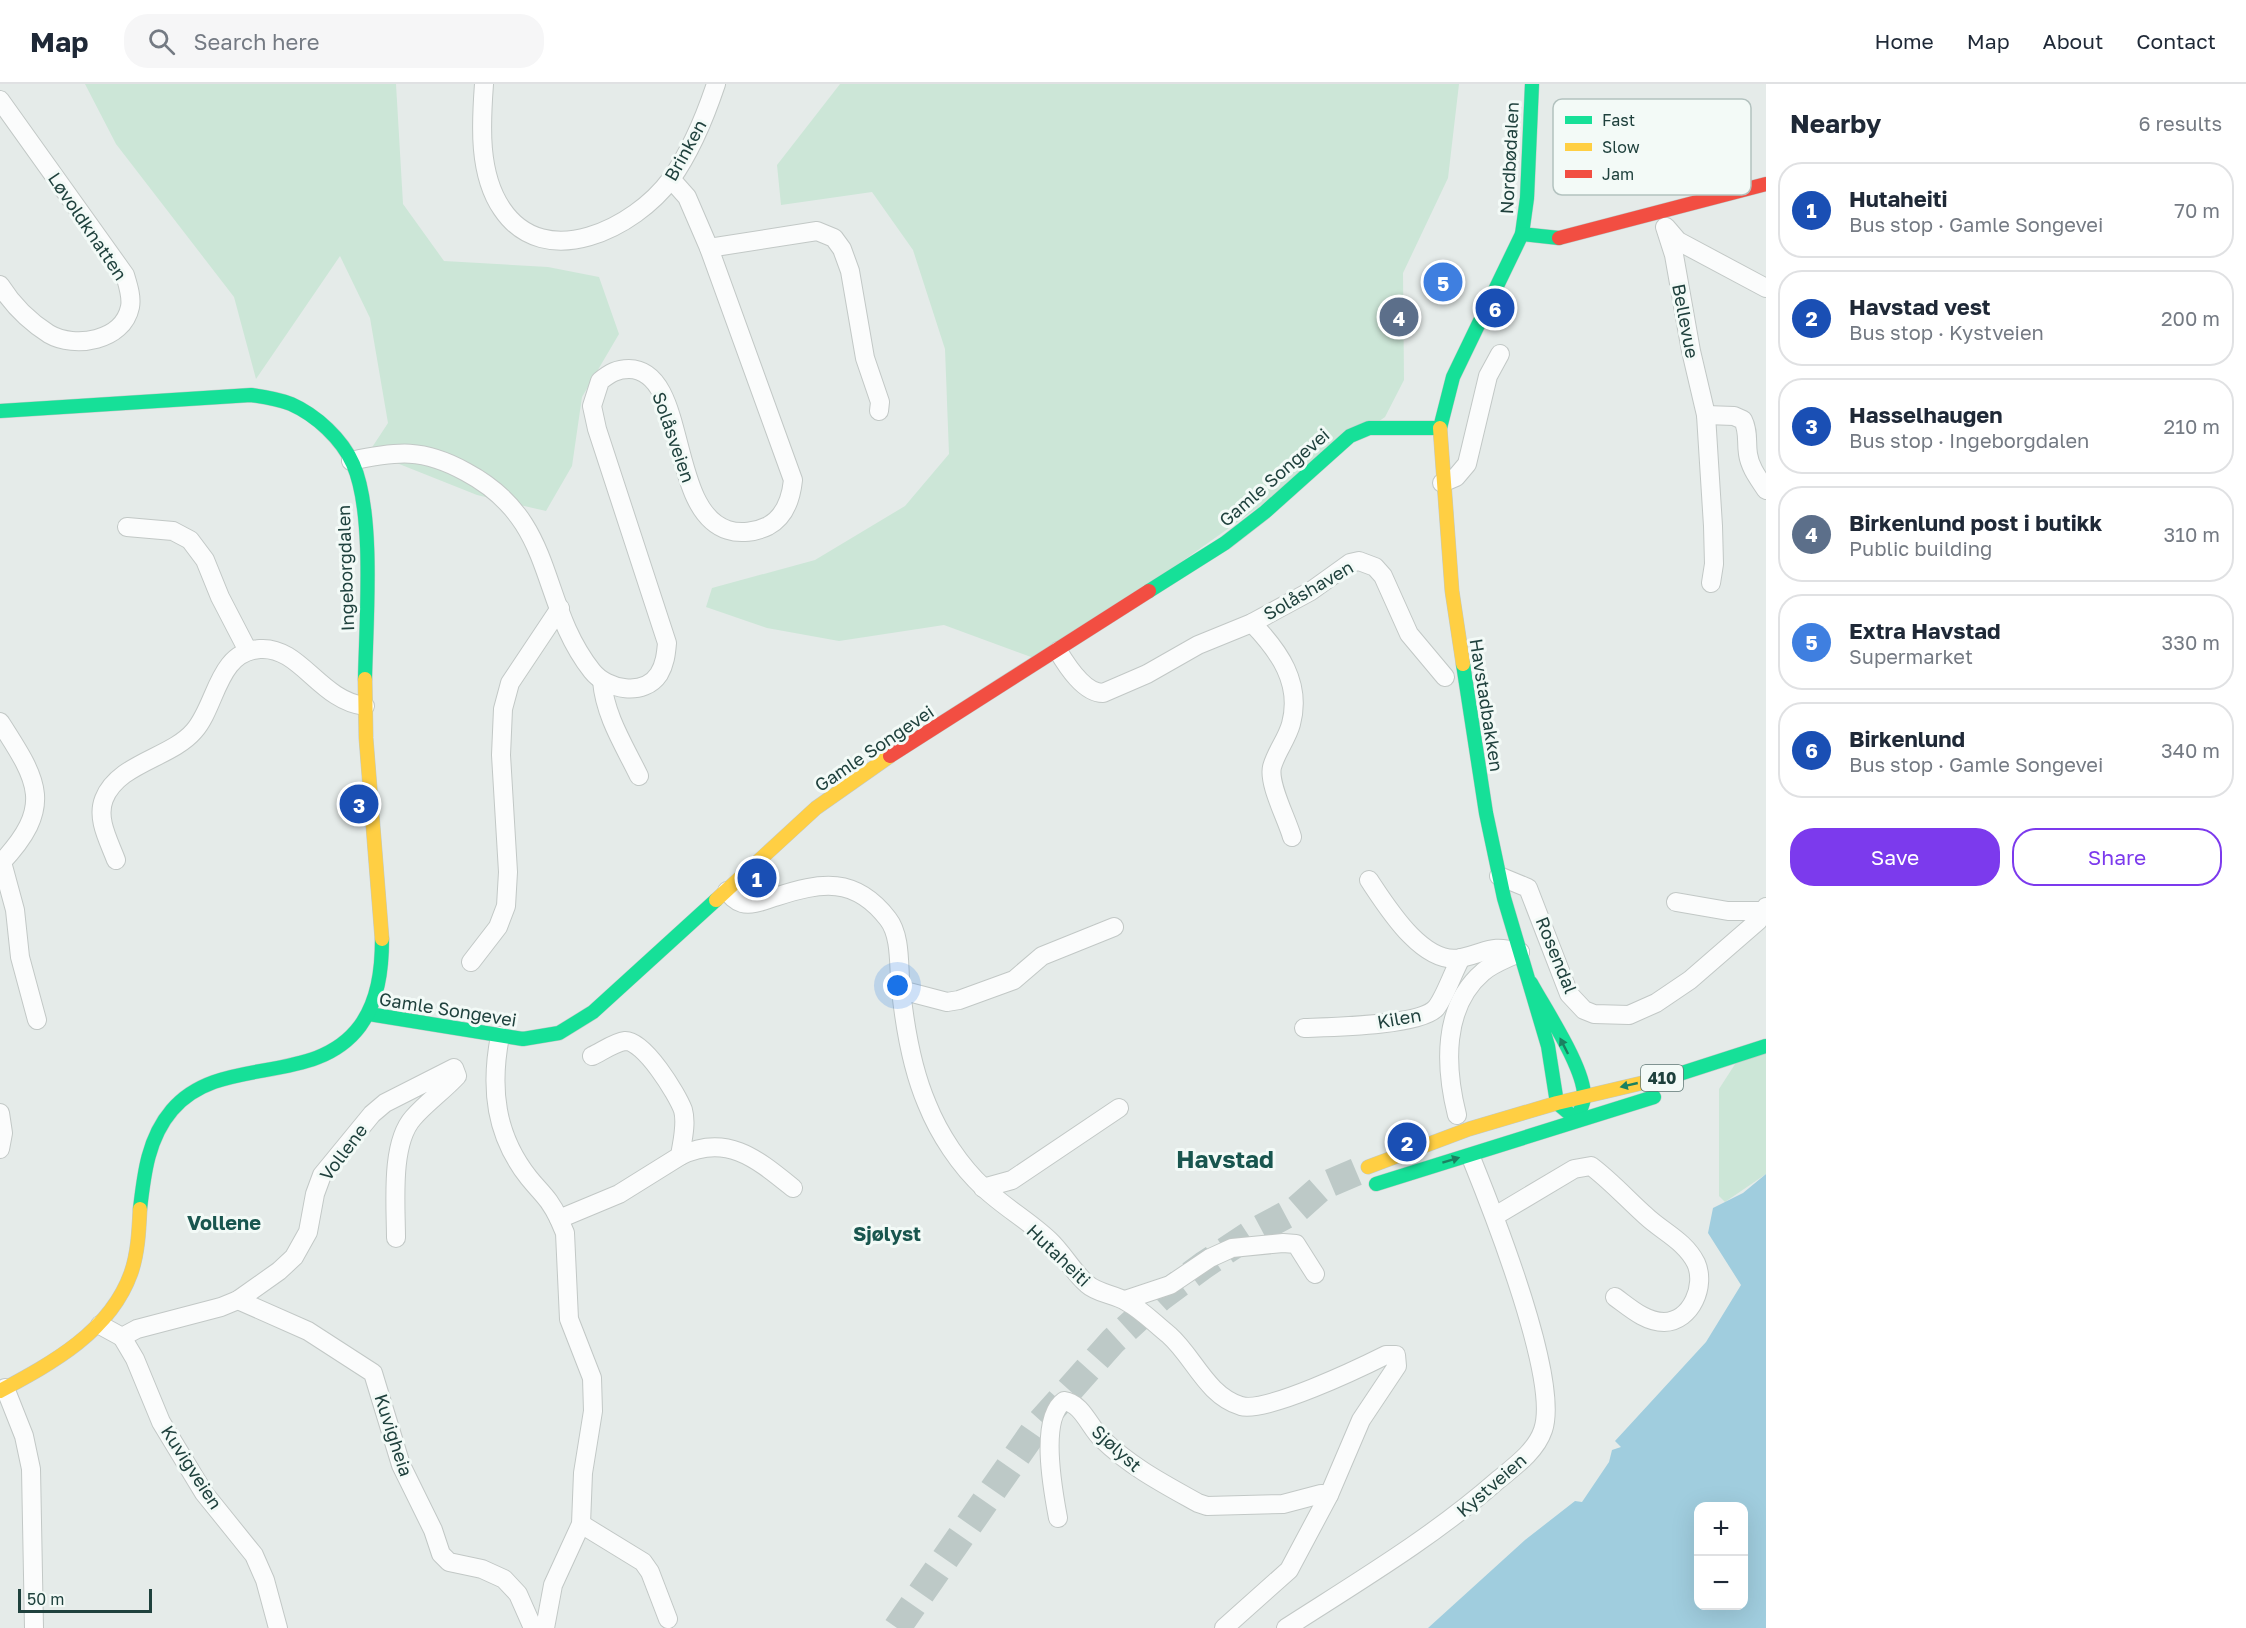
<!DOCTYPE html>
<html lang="en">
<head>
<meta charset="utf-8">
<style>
	:root { --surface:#fff; --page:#f6f6f7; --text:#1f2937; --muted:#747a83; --line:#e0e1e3; --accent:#7c3aed }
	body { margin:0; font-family:"Golos Text",sans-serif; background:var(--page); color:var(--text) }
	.controls { position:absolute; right:18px; bottom:18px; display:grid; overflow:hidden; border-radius:12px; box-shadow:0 6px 24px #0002 }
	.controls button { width:54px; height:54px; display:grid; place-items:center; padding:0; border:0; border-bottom:2px solid var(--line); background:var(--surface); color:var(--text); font:30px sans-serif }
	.scale { position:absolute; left:18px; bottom:15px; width:134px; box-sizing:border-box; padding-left:6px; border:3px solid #1f413d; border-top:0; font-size:16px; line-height:21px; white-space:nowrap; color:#1f413d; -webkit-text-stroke:4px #f3faf7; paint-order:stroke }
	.you { position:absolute; left:898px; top:902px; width:21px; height:21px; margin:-15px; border:4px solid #fff; border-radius:50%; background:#1a73e8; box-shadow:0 0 0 9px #1a73e833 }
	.badge { display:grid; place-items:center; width:39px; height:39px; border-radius:50%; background:var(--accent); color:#fff; font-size:20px; font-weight:700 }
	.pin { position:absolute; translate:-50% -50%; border:3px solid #fff; box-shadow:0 2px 6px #0006 }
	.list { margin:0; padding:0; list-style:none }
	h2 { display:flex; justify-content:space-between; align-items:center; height:78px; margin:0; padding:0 24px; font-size:26px }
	h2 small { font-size:20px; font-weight:400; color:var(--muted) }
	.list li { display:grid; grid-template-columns:39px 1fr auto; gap:18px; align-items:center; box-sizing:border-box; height:96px; margin:0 12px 12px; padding:0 12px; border:2px solid var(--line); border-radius:24px }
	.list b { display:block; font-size:22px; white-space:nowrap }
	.list p { margin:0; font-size:20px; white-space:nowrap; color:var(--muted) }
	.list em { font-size:20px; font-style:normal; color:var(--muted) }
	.actions { display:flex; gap:12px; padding:18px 24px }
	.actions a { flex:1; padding:14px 0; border:2px solid var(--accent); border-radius:24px; text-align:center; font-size:21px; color:var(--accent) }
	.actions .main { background:var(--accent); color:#fff }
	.icon { flex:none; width:33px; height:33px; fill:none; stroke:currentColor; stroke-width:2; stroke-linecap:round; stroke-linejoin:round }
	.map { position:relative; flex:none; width:1766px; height:1544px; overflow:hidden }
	header { display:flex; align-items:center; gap:36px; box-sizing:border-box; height:84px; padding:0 30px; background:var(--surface); border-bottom:2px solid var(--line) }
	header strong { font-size:28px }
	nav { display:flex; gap:33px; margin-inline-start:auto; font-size:21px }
	.search { width:420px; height:54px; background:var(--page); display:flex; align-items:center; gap:15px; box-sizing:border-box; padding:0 21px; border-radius:24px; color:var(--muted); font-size:22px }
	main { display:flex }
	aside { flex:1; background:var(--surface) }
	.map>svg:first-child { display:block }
</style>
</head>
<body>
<header>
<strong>Map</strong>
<div class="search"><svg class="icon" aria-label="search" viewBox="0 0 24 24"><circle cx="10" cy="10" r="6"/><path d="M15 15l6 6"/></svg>Search here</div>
<nav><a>Home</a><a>Map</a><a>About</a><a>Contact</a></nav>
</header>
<main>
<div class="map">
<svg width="1766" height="1544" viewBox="0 0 1766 1544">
	<rect width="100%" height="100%" fill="#e5ebe9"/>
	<g fill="#cce6d7">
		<path d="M85,0H396L403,120L444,177L548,183L599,193L619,250L582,313L572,382L546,427L477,411L369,368L388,339L370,234L340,172L256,295L234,213L116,60Z"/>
		<path d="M840,0H1459L1448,94L1403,189L1404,296L1385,333L1042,577L944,541L839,557L767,544L706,523L712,504L815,476L905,422L949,370L945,265L913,166L872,108L781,121L777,81Z"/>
		<path d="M1766,955V1090L1725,1118L1719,1112V1005L1739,974Z"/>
	</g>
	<path fill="#a0cdde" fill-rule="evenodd" d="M1766,1090V1544H1428L1525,1456L1575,1417L1582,1418L1609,1378L1612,1366L1621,1363L1615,1357L1706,1258L1741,1201L1708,1149L1713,1124L1743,1109ZM1698,1422H1744V1522H1698Z"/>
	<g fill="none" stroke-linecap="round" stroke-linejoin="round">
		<path stroke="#bdc9c7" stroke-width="28" stroke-dasharray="28 14" stroke-linecap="butt" d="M897,1544L1039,1340L1113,1257L1161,1213L1204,1181L1254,1148L1297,1125L1323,1102L1368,1083"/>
		<defs>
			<g id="street">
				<path d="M484,0C481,40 478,90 502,125C545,189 635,144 671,95C691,67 705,33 716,0"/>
				<path d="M0,16L125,191C128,201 132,213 130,223C123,257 75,265 49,250C30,238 12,220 0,201"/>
				<path d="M1665,143L1674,171L1691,267L1706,331L1713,442L1714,480L1711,499"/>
				<path d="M1666,143L1678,157L1766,204"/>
				<path d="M709,164L817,147L834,154L842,165L850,187L865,274L880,318L879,327"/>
				<path d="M1706,331L1734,332L1743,336C1749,348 1746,357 1748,370C1750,384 1759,395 1766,406"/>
				<path d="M351,377C397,367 423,364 466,388C558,437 537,517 592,587C607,606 644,613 659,590C665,580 666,570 667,559L597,345L592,322L600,297C610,289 617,285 629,285C689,286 667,427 728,446C740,450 756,448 768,442C785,433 791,415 793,396L709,164L687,113L671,95"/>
				<path d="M1442,399L1456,393L1467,380L1488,292L1500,270"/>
				<path d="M127,443L173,447L190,456L205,476L220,513L248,567"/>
				<path d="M1252,539C1279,567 1302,599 1291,640C1287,655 1276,668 1272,683C1268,700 1287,735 1292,753"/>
				<path d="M1058,567C1067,582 1084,609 1103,609L1147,590L1198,561L1252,539L1311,507L1350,479L1359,477L1375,483L1383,492L1409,550L1445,593"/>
				<path d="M602,597C605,632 624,661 639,692"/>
				<path d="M0,638C38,697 55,722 0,780"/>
				<path d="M116,776C109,757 96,735 104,715C118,679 171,674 194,647C217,621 217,568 260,565C300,562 320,617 365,622"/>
				<path d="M2,778L15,826L20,873L37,936"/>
				<path d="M1499,792L1528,804L1569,910L1584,926L1594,930L1629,931L1656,919L1690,896L1758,837L1766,823"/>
				<path d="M1369,796C1387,823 1423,882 1461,874C1489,868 1489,860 1520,868"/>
				<path d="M727,807C731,812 735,817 742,819C752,822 765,816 775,813C821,798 855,792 888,835C902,853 898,885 901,906C905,944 912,985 927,1020C939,1050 960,1082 984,1104C1004,1123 1029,1137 1049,1156C1063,1169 1073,1188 1087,1200C1098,1210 1115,1210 1127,1218C1142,1226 1155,1240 1169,1251C1194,1273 1206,1311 1241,1322C1266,1329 1360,1284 1386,1271H1396L1397,1282L1361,1336L1329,1411L1289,1486L1224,1544"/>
				<path d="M1676,818L1728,827H1762"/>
				<path d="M471,878L498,843L506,822L508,788L501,671L503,625L510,599L560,524"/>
				<path d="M901,906L947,918L959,916L1014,896L1042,872L1114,843"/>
				<path d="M1304,944C1330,943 1420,942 1436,924C1445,913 1453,888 1461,874"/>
				<path d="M500,952C490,1004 495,1051 529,1094C542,1110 549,1114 559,1135L619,1110L680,1072C682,1058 687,1040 683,1026C677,1010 644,956 625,957C615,958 601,968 592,972"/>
				<path d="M0,1029L3,1049L0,1065"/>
				<path d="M1457,1031C1445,983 1442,923 1483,888C1493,879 1509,874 1520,868"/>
				<path d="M680,1072C727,1049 757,1075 793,1104"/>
				<path d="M983,1104L1012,1096L1119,1024"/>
				<path d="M1495,1132L1574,1085L1591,1082C1611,1097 1628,1116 1646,1132C1663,1148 1685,1157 1696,1179C1706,1201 1692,1237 1664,1238C1645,1238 1629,1223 1615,1213"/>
				<path d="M238,1216L308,1247L373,1289L401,1381L433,1446L441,1470L449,1478L482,1485L504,1495L518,1510L533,1544"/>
				<path d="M1125,1216L1170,1201L1210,1174L1232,1164L1283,1159L1296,1160L1315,1190"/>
				<path d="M100,1241L122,1253L137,1245L221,1223L238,1216L279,1187L294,1173L308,1148L315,1110L322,1091L372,1030L385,1019L454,984L457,992C443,1007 426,1019 413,1034C390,1060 396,1121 396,1154"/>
				<path d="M122,1253L135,1275L161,1338L204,1409L254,1471L265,1496L278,1544"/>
				<path d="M5,1304L24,1352L31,1385L34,1544"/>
				<path d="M1058,1434C1053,1407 1039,1335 1064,1317C1082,1319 1090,1344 1102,1355C1131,1383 1164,1400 1198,1419L1207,1422L1283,1420L1321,1410L1329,1411"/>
				<path d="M581,1440L643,1478L650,1488L668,1535"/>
				<path d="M545,1544L553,1501L581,1440L583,1389L593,1327L592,1294L569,1235L565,1149L559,1135"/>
				<path d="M1286,1544C1359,1497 1433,1453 1498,1396C1515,1382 1536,1367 1543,1346C1560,1297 1493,1128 1472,1076"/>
			</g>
			<g id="fast">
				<path d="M1522,150L1527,114L1532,0"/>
				<path d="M0,327L251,311C265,313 278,315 291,320C316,331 342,355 353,380C375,429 366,539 365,595"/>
				<path d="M1149,507L1225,459L1265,428L1350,352L1369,344H1440L1453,293L1522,150L1559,154"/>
				<path d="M1463,580L1486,729L1504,814L1548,962L1557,1019L1577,1036C1579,1029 1583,1021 1584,1014C1586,986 1545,925 1531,899"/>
				<path d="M369,930L523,955L559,949L593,928L716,816"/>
				<path d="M1676,991L1766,962"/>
				<path d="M1376,1100L1654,1013"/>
				<path d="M140,1125C144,1090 148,1054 172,1026C220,969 314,1004 360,942C378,917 382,886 382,855"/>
			</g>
			<g id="slow">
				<path d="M1440,344L1452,507L1463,580"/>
				<path d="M365,595L366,654L382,855"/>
				<path d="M716,816L816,724L890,672"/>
				<path d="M1368,1083L1469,1045L1557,1019L1676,991"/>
				<path d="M0,1307C52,1279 110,1248 131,1189C138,1169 139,1146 140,1125"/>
			</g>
			<g id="jam">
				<path d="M1559,154L1766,100"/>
				<path d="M890,672L1149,507"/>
			</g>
		</defs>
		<use href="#street" stroke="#c2c8c6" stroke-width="20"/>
		<use href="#fast" stroke="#c0c9c7" stroke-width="15"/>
		<use href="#slow" stroke="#c0c9c7" stroke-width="15"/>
		<use href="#jam" stroke="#c0c9c7" stroke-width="15"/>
		<use href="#street" stroke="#fbfcfc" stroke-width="18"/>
		<use href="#fast" stroke="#16e098" stroke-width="14"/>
		<use href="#slow" stroke="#ffcf43" stroke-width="14"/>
		<use href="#jam" stroke="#f24e42" stroke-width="14"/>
	</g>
	<defs><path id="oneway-solid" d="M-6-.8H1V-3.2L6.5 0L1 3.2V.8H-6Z" transform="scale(1.5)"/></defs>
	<g fill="#1b8161">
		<use href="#oneway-solid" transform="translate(1564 962) rotate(-117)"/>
		<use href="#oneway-solid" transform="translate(1629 1001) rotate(167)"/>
		<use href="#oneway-solid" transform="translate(1451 1076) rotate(-17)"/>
	</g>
	<g text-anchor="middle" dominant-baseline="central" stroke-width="6" stroke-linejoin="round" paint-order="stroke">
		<rect fill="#f3faf7" stroke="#5f7875" stroke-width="1.5" x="1641" y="981" width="42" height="26" rx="4.5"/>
		<g font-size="16" font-weight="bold" fill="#1f413d">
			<text x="1662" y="994">410</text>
		</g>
		<g font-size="18" fill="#1f413d" stroke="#f3faf7">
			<text transform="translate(685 66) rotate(-61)">Brinken</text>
			<text transform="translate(1509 74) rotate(-87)">Nordbødalen</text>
			<text transform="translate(88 142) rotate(56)">Løvoldknatten</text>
			<text transform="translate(1686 237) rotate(79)">Bellevue</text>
			<text transform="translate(674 353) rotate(71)">Solåsveien</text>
			<text transform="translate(1274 393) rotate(-41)">Gamle Songevei</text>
			<text transform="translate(345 484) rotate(-92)">Ingeborgdalen</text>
			<text transform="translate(1308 506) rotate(-30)">Solåshaven</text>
			<text transform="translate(1487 621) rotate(81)">Havstadbakken</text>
			<text transform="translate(874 664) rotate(-34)">Gamle Songevei</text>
			<text transform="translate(1557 871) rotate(68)">Rosendal</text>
			<text transform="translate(448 925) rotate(9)">Gamle Songevei</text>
			<text transform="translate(1399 934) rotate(-10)">Kilen</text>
			<text transform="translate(343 1068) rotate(-53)">Vollene</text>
			<text transform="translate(1059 1171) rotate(44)">Hutaheiti</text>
			<text transform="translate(394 1351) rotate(72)">Kuvigheia</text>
			<text transform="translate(1117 1364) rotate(42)">Sjølyst</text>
			<text transform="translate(192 1383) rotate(57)">Kuvigveien</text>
			<text transform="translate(1491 1401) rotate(-41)">Kystveien</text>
		</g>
		<g font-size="20" font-weight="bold" fill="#19564f" stroke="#f3faf7">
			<text x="224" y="1138">Vollene</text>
			<text x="887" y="1149">Sjølyst</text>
		</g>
		<g font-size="24" font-weight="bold" fill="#19564f" stroke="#f3faf7">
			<text x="1225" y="1074">Havstad</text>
		</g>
	</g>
	<rect x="1553" y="15" width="198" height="96" rx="9" fill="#f3faf7" stroke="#b3c2bf" stroke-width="1.5"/>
	<rect x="1565" y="32" width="27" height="8" fill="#16e098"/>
	<rect x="1565" y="59" width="27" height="8" fill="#ffcf43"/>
	<rect x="1565" y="86" width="27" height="8" fill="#f24e42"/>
	<g font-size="16" fill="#1f413d">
		<text x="1602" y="42">Fast</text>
		<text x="1602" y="69">Slow</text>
		<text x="1602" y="96">Jam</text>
	</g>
</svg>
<div class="controls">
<button>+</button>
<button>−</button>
</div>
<div class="scale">50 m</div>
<div class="you"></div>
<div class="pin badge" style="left:757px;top:794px;background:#1a4fb4">1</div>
<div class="pin badge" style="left:1407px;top:1058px;background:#1a4fb4">2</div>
<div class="pin badge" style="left:359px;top:720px;background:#1a4fb4">3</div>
<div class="pin badge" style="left:1399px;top:233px;background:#5c6f8a">4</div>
<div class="pin badge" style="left:1443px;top:198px;background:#3f7fe0">5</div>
<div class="pin badge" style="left:1495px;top:224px;background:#1a4fb4">6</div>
</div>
<aside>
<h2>Nearby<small>6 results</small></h2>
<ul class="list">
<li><span class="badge" style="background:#1a4fb4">1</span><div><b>Hutaheiti</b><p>Bus stop · Gamle Songevei</p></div><em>70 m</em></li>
<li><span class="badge" style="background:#1a4fb4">2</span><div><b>Havstad vest</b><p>Bus stop · Kystveien</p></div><em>200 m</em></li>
<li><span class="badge" style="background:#1a4fb4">3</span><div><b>Hasselhaugen</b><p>Bus stop · Ingeborgdalen</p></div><em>210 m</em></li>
<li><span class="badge" style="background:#5c6f8a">4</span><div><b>Birkenlund post i butikk</b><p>Public building</p></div><em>310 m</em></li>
<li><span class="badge" style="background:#3f7fe0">5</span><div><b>Extra Havstad</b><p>Supermarket</p></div><em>330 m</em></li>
<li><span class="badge" style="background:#1a4fb4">6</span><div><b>Birkenlund</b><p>Bus stop · Gamle Songevei</p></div><em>340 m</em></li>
</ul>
<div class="actions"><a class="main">Save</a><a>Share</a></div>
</aside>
</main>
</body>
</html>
